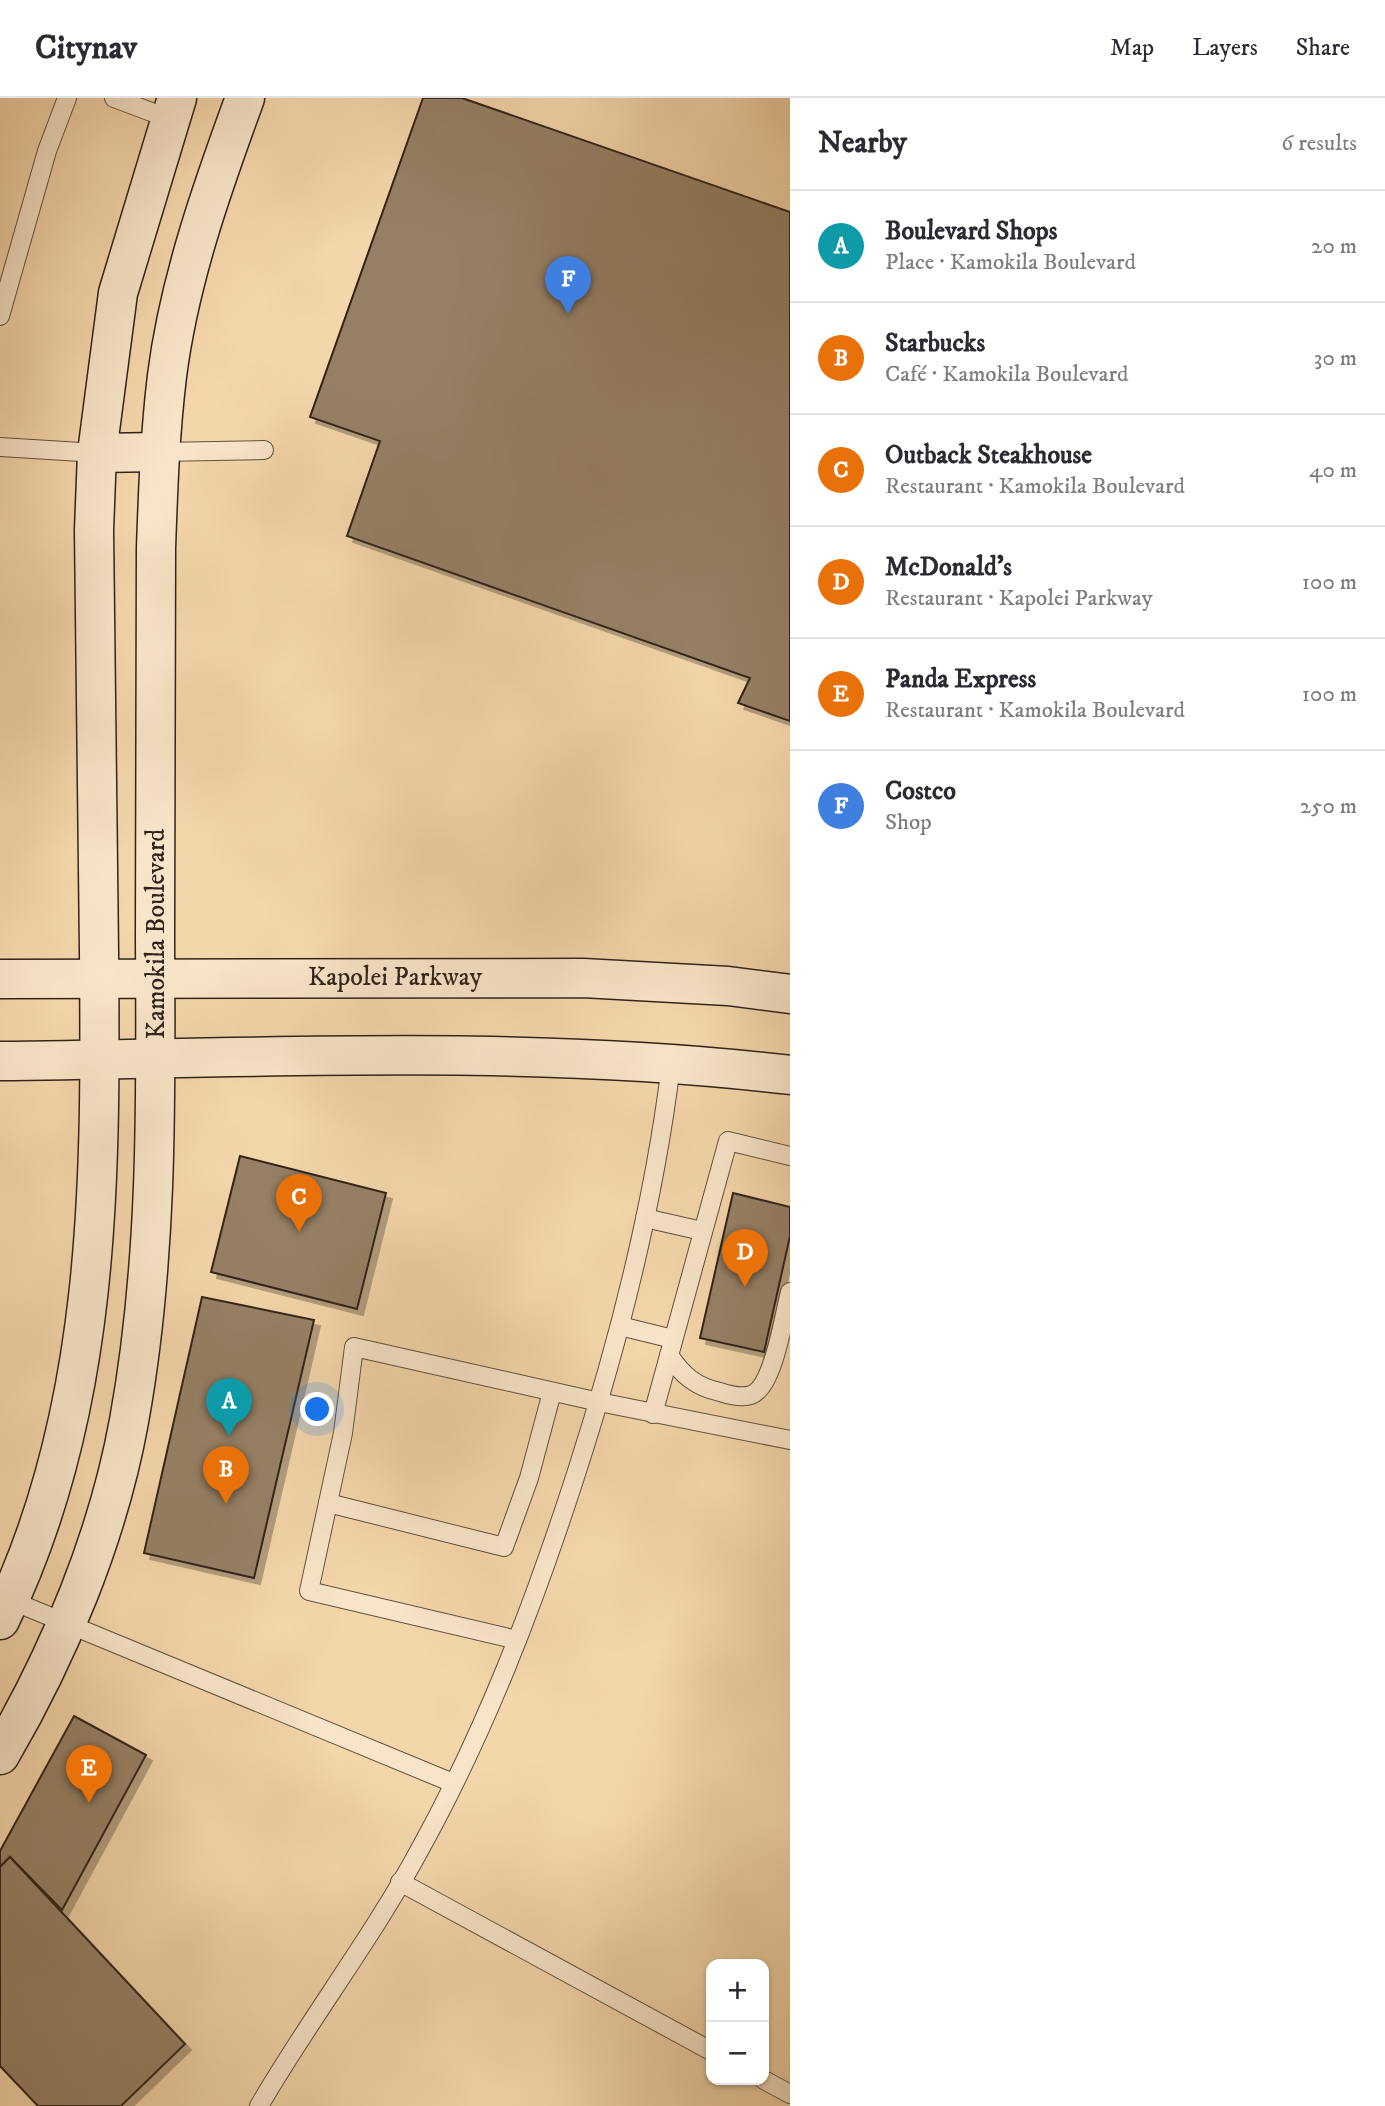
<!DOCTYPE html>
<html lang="en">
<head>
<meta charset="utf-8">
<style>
	:root { --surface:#fff; --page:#f7f7f7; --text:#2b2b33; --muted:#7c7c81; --line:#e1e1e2; --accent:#1a73e8 }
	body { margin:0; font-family:"IM FELL DW Pica",serif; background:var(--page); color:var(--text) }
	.controls { position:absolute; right:21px; bottom:21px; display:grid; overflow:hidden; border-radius:14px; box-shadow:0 2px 5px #0004 }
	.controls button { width:63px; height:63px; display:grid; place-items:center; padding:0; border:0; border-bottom:2px solid var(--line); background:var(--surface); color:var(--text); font:35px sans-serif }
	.you { position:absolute; left:318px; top:1312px; width:24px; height:24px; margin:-18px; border:5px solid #fff; border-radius:50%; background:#1a73e8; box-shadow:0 0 0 10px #1a73e833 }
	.badge { display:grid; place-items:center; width:46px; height:46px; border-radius:50%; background:var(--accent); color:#fff; font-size:23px; font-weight:700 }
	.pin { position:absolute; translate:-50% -58px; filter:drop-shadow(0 2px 4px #0008) }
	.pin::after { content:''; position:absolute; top:37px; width:24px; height:21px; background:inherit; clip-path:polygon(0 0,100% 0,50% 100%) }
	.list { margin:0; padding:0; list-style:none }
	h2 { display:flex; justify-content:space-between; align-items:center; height:91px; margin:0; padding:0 28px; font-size:30px }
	h2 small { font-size:23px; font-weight:400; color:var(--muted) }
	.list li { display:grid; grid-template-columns:46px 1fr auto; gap:21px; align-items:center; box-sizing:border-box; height:112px; padding:0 28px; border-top:2px solid var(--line) }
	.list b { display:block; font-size:26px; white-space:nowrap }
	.list p { margin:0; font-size:23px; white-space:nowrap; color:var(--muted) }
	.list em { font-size:23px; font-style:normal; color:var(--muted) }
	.map { position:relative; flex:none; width:790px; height:2008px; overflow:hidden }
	header { display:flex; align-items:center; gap:42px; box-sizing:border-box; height:98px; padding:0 35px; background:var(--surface); border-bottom:2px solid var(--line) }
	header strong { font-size:33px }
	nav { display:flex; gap:38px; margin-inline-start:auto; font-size:24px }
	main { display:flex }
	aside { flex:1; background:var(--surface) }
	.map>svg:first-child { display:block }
</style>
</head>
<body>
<header>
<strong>Citynav</strong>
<nav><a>Map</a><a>Layers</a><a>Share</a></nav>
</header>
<main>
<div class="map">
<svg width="790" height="2008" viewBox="0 0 790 2008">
	<defs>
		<filter id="shadow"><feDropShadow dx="6" dy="6" stdDeviation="0" flood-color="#0004"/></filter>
	</defs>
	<rect width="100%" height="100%" fill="#f4d6ab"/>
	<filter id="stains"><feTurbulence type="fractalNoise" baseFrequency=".00286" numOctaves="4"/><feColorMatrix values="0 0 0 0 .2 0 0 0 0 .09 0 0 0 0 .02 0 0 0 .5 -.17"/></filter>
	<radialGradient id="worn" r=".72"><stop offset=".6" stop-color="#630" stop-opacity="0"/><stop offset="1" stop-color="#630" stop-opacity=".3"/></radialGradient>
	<g fill="#968065" stroke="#31231a" stroke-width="2" filter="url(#shadow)">
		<path d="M423,0H462L790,114V623L738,605L750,580L347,438L380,343L310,319Z"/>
		<path d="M240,1058L386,1095L357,1211L211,1174Z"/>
		<path d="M733,1095L790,1109V1138L764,1254L700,1240Z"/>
		<path d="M202,1199L314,1222L254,1480L144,1455Z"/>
		<path d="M74,1618L146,1657L62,1812L10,1759L0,1769V1753Z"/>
		<path d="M10,1759L185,1946L121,2008H38L0,1968V1769Z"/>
	</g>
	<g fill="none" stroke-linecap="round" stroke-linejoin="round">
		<defs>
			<g id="service">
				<path d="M114,0L170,21"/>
				<path d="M0,218L47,53L67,0"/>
				<path d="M0,349L97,355"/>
				<path d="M160,354L264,352"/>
				<path d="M645,1120L702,1133"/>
				<path d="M620,1228L673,1241"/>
				<path d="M669,1257C682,1277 696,1289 720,1294C729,1297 742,1300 751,1297C774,1289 784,1216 790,1194"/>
				<path d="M653,1316L728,1043L790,1058"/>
				<path d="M328,1405L504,1449L529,1380L552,1294"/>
				<path d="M10,1502L453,1685"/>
				<path d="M517,1542L309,1493L343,1335L354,1249L599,1304L790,1342"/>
				<path d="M400,1784L711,1953"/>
				<path d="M764,1982L790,1996"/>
				<path d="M259,2008C309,1922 372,1840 419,1753C485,1634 534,1506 576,1376C619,1243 654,1106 671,967"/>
			</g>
			<g id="secondary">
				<path d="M97,355L160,354"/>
				<path d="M0,881L583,880L728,888L790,896"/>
				<path d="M0,963C262,960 529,946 790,977"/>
				<path d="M0,1522C102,1313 101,1080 99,854C98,713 95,573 94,432L97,355L118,195L177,0"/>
				<path d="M0,1657C59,1556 108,1439 129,1323C158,1164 156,1001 155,840C155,710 155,580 156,450C158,393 160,335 167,278C179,183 212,90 245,0"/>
			</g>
		</defs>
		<use href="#service" stroke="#62503e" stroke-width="20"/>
		<use href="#secondary" stroke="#31231a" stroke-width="41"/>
		<use href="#service" stroke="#f8e4c8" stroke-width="18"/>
		<use href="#secondary" stroke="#f8e4c8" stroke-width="38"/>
	</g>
	<g text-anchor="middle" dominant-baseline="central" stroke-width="5" stroke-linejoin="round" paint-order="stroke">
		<g font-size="26" fill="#31231a" stroke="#f8e4c8">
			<text transform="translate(156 836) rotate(-90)">Kamokila Boulevard</text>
			<text x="395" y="879">Kapolei Parkway</text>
		</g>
	</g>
	<rect width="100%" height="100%" filter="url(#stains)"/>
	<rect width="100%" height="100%" fill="url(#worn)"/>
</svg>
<div class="controls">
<button>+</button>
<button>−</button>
</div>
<div class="you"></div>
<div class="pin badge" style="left:229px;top:1338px;background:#0f9aa8">A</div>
<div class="pin badge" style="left:226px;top:1406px;background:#e8710a">B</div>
<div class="pin badge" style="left:299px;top:1134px;background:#e8710a">C</div>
<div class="pin badge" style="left:745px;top:1189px;background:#e8710a">D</div>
<div class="pin badge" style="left:89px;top:1705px;background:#e8710a">E</div>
<div class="pin badge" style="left:568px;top:216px;background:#3f7fe0">F</div>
</div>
<aside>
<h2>Nearby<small>6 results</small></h2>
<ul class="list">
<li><span class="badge" style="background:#0f9aa8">A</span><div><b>Boulevard Shops</b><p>Place · Kamokila Boulevard</p></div><em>20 m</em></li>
<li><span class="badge" style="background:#e8710a">B</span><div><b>Starbucks</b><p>Café · Kamokila Boulevard</p></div><em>30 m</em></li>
<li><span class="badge" style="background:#e8710a">C</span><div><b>Outback Steakhouse</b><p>Restaurant · Kamokila Boulevard</p></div><em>40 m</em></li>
<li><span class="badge" style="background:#e8710a">D</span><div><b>McDonald's</b><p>Restaurant · Kapolei Parkway</p></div><em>100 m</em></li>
<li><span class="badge" style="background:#e8710a">E</span><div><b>Panda Express</b><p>Restaurant · Kamokila Boulevard</p></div><em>100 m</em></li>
<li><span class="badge" style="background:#3f7fe0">F</span><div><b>Costco</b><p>Shop</p></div><em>250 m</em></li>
</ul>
</aside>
</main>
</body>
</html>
